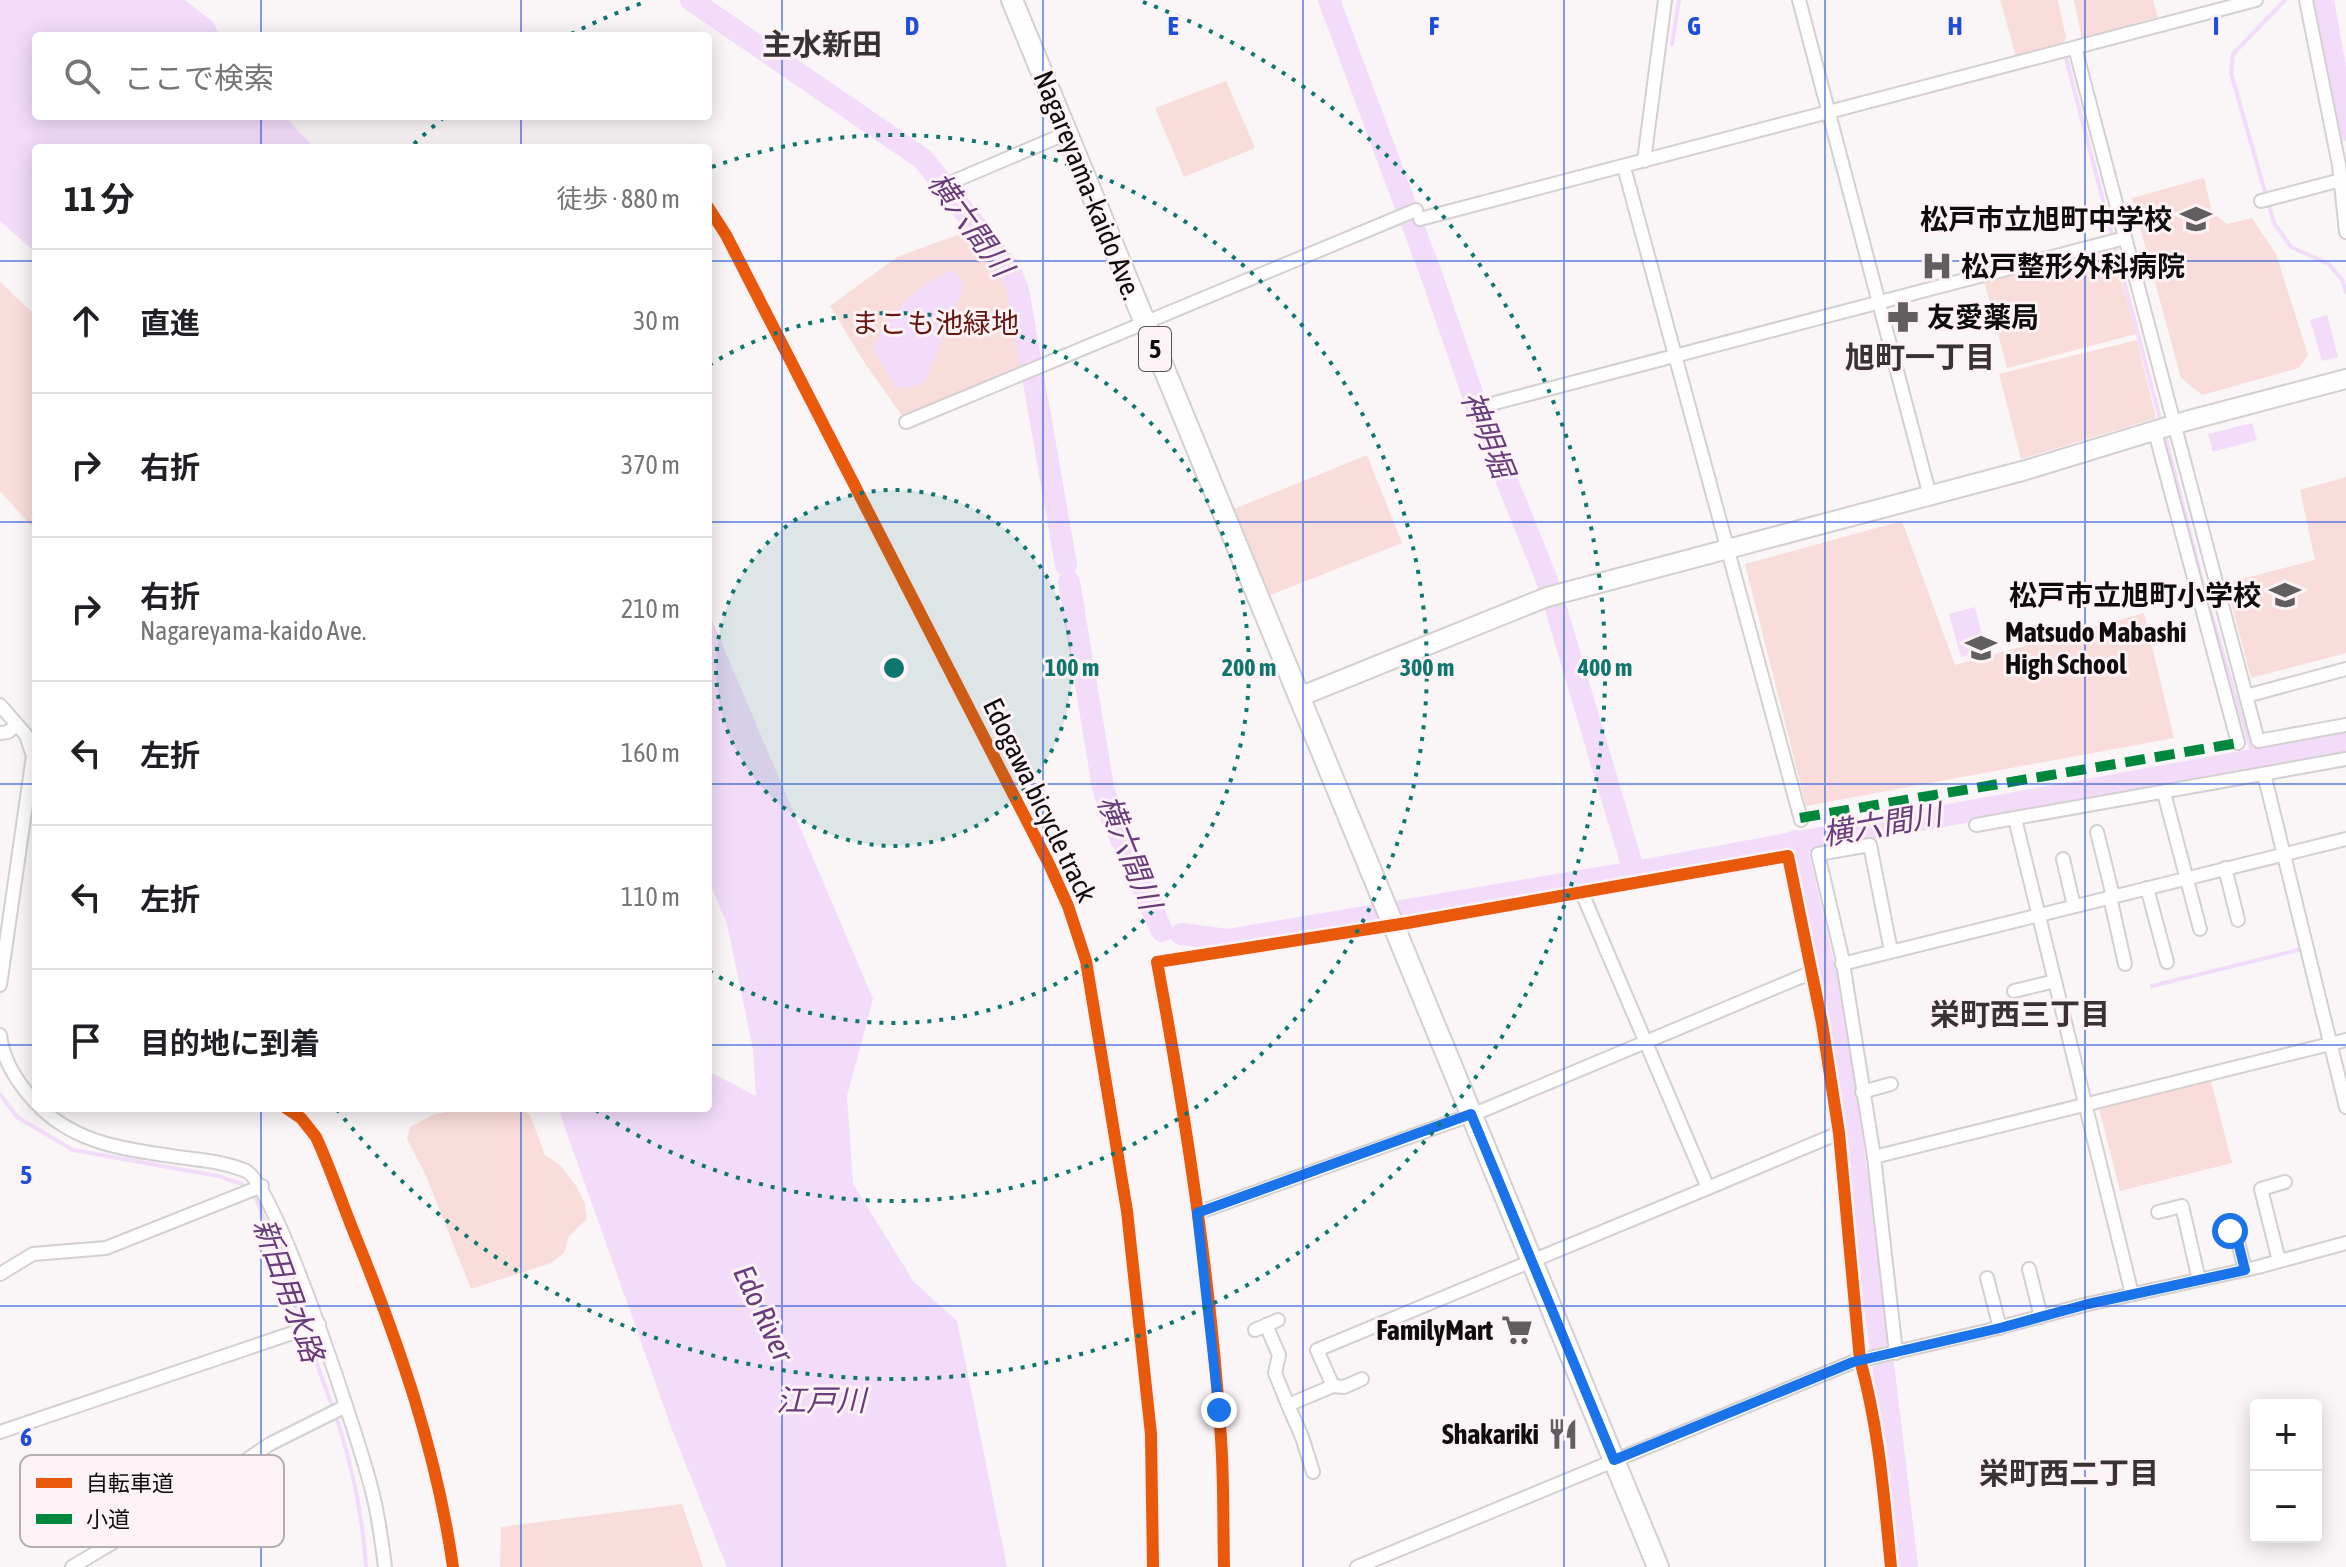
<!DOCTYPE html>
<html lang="ja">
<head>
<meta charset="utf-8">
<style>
	:root { --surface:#fff; --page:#f2f2f2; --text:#202124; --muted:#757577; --line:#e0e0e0 }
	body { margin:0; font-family:"Asap Condensed","Noto Sans JP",sans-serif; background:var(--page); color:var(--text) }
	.controls { position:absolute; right:24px; bottom:24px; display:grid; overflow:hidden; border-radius:8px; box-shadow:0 4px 20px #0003 }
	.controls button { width:72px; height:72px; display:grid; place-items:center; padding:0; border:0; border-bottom:2px solid var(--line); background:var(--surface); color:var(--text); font:40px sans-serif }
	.stop { position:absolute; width:24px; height:24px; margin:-18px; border:6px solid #1a73e8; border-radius:50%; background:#fff }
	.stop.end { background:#1a73e8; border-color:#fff; box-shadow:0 2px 8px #0008 }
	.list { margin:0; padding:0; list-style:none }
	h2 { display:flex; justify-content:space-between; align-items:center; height:104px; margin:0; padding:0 32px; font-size:34px }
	h2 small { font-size:26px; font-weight:400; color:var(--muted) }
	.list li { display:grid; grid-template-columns:52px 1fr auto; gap:24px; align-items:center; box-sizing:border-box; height:144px; padding:0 32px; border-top:2px solid var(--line) }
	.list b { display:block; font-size:30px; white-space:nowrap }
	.list p { margin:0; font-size:26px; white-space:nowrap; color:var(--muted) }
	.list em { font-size:26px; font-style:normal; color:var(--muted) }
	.icon { flex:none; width:44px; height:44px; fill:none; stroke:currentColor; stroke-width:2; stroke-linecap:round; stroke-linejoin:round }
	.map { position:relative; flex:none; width:2346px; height:1567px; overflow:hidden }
	.search { position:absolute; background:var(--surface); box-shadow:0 4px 20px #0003; left:32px; top:32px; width:680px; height:88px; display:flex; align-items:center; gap:20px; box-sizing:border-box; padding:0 28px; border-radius:8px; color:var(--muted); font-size:30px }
	.panel { position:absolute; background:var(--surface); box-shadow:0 4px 20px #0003; left:32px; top:144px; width:680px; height:968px; border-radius:8px }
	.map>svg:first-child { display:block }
</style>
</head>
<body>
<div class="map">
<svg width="2346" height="1567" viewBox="0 0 2346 1567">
	<rect width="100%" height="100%" fill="#faf5f7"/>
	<g fill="#f9ddda">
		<path d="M2000,0H2058L2066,38L2060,46L2016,56Z"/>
		<path d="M2074,0H2153L2158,17L2082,39Z"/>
		<path d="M1226,81L1255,148L1184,177L1155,108Z"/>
		<path d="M2204,178L2212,212L2227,224L2252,218L2276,254L2308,355L2299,368L2202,395L2181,378L2132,198Z"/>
		<path d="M971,230L999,261L1014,288L1027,365L903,417L866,365L830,306L897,257Z"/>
		<path d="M2112,248L2136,334L2007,368L1984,281Z"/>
		<path d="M0,282L36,316V531L0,491Z"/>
		<path d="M2137,340L2156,418L2021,459L1999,374Z"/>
		<path d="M1367,455L1402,543L1268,596L1234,509Z"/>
		<path d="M2346,477V653L2251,678L2226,583L2315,560L2300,490Z"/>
		<path d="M1902,521L1955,665L2144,613L2174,738L1806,806L1745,564Z"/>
		<path d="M2211,1081L2232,1163L2120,1191L2099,1109Z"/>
		<path d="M472,1108H520L530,1115L545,1155L560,1165L576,1186L585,1204L587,1219L569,1236L564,1253L551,1263L471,1289L426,1176L407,1139L410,1127L435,1114Z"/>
		<path d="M682,1504L703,1567H500L501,1527Z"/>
	</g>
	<g fill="#f2dcfa">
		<path d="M0,0H185L213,22L220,36H36V116H284L315,148H36V253L0,221Z"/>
		<path d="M953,270L964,284C961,298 955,307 949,321C940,341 935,362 924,382L911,387L896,388L873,349C892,310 913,287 953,270Z"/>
		<path d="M2327,315L2338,357L2322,361L2310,320Z"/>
		<path d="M2252,423L2257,440L2213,452L2208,434Z"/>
		<path d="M1975,607L1986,650L1961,657L1949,614Z"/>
		<path d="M708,611L873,999L847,1096L853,1184L914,1282L957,1321L1007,1567H727L673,1432L558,1108H708V1071L756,1096L753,1049L727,924L708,879Z"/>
	</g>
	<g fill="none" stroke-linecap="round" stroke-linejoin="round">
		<g stroke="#f2dcfa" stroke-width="4">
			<path d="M2285,0L2233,54L2231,73L2274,223L2291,247L2329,264L2342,280L2346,292"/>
			<path d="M1672,44L1679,0"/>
			<path d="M2066,58L2161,423"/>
			<path d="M2164,432L2206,596L2254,759"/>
			<path d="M2152,986L2302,949"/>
			<path d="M0,1094L17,1117L73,1150L218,1176L242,1184L257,1200L333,1408"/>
			<path d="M336,1416C353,1469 362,1512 366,1567"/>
		</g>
		<g stroke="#f2dcfa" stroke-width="22">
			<path d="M691,0L923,159L1010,270L1018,290L1066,565"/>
			<path d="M1329,0L1431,274L1477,407L1549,585L1634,872"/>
			<path d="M2323,0L2346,130"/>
			<path d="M1069,582L1103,787L1112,818L1162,931"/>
			<path d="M1795,841L1834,1012L1884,1372L1907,1567"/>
			<path d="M1181,934L1228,940L1634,872L2346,743"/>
		</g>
		<defs>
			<g id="street">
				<path d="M1799,0L1930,496"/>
				<path d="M2306,0L2339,165L2346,232"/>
				<path d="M2075,48L2258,741L2346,725"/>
				<path d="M1644,161L1665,0"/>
				<path d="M1624,167L1801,820"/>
				<path d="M952,182L1067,133"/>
				<path d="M2261,201L2341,180"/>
				<path d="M1420,219L2256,0"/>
				<path d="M1491,404L2125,238"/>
				<path d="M906,422L1416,210"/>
				<path d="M2155,432L2238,743"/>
				<path d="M2246,696L2346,669"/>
				<path d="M0,705L26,735L33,756L0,985"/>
				<path d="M0,733L8,732L17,725"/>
				<path d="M2264,774L2346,1107"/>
				<path d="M2164,793L2200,929"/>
				<path d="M2015,819L2132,1294"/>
				<path d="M1976,825L2346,759"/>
				<path d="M2097,832L2113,896"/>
				<path d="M2063,859L2074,906"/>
				<path d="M2225,868L2238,920"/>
				<path d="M2147,888L2167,962"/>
				<path d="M2110,897L2125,964"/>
				<path d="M1891,951L1870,845L1818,854L1842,957L1874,1157L1896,1353"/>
				<path d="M1842,964L2346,839"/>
				<path d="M2014,991L2055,981"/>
				<path d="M0,1035C3,1062 18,1084 36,1103"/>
				<path d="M1862,1092L1891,1084"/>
				<path d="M41,1108C82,1148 140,1151 193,1159C211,1161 230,1164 246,1171C276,1184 363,1451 373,1495C379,1519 382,1543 385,1567"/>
				<path d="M1874,1157L2346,1040"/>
				<path d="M1708,1188L1839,1133"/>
				<path d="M2158,1212L2182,1206L2199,1280"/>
				<path d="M1197,1213L1479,1112L1810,973"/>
				<path d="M2230,1231L2235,1230L2245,1270"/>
				<path d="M2279,1261L2261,1189L2285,1182"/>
				<path d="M2029,1269L2041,1317"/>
				<path d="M0,1274L33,1254L106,1248L262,1186"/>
				<path d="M1987,1278L2000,1328"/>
				<path d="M1266,1325L1279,1355L1275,1373L1288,1405"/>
				<path d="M1255,1330L1278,1320"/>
				<path d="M1333,1386L1344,1387L1362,1379"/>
				<path d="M0,1432L319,1324"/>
				<path d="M1313,1472L1302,1437L1288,1405L1333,1386L1317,1350L1708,1188L1582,893"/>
				<path d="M72,1567L217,1480L270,1444L346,1406"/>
				<path d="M1224,1567C1223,1524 1224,1481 1221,1439C1211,1280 1186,1118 1157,962L1407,923L1788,856L1822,1023L1839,1133L1860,1360C1879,1427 1884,1498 1891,1567"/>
				<path d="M1357,1567L1853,1362L1986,1331L2088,1304L2258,1267L2346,1243"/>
			</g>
			<path id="secondary" d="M1299,697L1547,597L2026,470L2186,421L2346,379"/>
			<path id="primary" d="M1012,0L1658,1567"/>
		</defs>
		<use href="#street" stroke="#d4d0d1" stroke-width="16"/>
		<use href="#secondary" stroke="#d4d0d1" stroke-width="22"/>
		<use href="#primary" stroke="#d4d0d1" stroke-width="24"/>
		<use href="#street" stroke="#fefefe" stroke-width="12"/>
		<use href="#secondary" stroke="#fefefe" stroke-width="18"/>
		<use href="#primary" stroke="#fefefe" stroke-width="20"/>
		<path stroke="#00873e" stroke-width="10" stroke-dasharray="20 10" stroke-linecap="butt" d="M1800,818L2238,743"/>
		<defs>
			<g id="cycleway">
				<path d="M708,207L726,235L1049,864L1068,906L1086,961L1127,1211L1151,1434L1153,1567"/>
				<path d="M286,1108L301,1118L316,1137C332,1172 344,1209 359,1245C401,1350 437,1454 453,1567"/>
				<path d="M1224,1567C1223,1524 1224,1481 1221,1439C1211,1280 1186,1118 1157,962L1407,923L1788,856L1822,1023L1839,1133L1860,1360C1879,1427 1884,1498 1891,1567"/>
			</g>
		</defs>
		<use href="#cycleway" stroke="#fdf2f6" stroke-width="17"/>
		<use href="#cycleway" stroke="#e8590c" stroke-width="12"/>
	</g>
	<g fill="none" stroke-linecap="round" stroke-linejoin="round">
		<path stroke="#1a73e8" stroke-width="10" d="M1219,1410L1197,1213L1471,1114L1614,1460L1853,1362L2000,1328L2088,1304L2245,1270L2235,1230L2230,1231"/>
	</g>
	<path fill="none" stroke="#1d4ed8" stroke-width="2" stroke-opacity="0.55" d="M261,0V36M521,0V36M782,0V1567M1043,0V1567M1303,0V1567M1564,0V1567M1825,0V1567M2085,0V1567M261,116V148M521,116V148M0,261H36M708,261H2346M0,522H36M708,522H2346M0,784H36M708,784H2346M0,1045H36M708,1045H2346M261,1108V1567M521,1108V1567M0,1306H2346"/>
	<circle cx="894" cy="668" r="178" fill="#0f766e" fill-opacity=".12"/>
	<g fill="none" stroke="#0f766e" stroke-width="4" stroke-dasharray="4 8">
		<circle cx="894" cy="668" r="178"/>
		<path d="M709 365A355 355 0 1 1 709 971"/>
		<path d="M712 167A533 533 0 1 1 596 1110"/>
		<path d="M414 144A711 711 0 0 1 442 119M571 34A711 711 0 0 1 645 2M1143 2A711 711 0 1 1 338 1111"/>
	</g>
	<defs>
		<symbol id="school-bare" viewBox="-9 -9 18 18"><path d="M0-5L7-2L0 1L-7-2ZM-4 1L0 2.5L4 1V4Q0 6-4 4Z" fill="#615e5f" stroke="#fdf2f6" stroke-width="2.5" paint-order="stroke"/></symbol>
		<symbol id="hospital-bare" viewBox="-9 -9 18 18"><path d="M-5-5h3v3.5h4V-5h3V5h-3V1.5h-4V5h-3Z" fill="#615e5f" stroke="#fdf2f6" stroke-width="2.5" paint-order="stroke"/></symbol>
		<symbol id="pharmacy-bare" viewBox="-9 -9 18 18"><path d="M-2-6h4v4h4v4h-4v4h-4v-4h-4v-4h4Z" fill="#615e5f" stroke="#fdf2f6" stroke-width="2.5" paint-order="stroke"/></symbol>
		<symbol id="supermarket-bare" viewBox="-9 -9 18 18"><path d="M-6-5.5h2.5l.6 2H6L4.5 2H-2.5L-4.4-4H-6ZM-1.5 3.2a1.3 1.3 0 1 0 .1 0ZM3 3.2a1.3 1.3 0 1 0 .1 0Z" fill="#615e5f" stroke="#fdf2f6" stroke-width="2.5" paint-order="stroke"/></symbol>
		<symbol id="restaurant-bare" viewBox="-9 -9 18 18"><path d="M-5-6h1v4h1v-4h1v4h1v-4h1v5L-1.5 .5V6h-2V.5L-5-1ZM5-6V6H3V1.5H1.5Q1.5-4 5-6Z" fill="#615e5f" stroke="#fdf2f6" stroke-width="2.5" paint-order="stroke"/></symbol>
	</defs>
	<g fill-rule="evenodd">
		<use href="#school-bare" x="2174" y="197" width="44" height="44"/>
		<use href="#hospital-bare" x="1915" y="244" width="44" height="44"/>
		<use href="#pharmacy-bare" x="1881" y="295" width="44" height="44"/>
		<use href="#school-bare" x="2263" y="573" width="44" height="44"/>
		<use href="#school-bare" x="1959" y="626" width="44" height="44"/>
		<use href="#supermarket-bare" x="1495" y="1308" width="44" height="44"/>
		<use href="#restaurant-bare" x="1541" y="1412" width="44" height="44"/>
	</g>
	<g text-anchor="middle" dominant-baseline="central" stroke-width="6" stroke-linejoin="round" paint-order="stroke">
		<rect fill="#fdf2f6" stroke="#565153" stroke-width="2" x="1139" y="327" width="32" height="44" rx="6"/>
		<g font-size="26" font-weight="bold" fill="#0f0c0d">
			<text x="1155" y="349">5</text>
		</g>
		<g font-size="28" fill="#0f0c0d" stroke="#fdf2f6">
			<text transform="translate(1088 185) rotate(68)">Nagareyama-kaido Ave.</text>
			<text transform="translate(1040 800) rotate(64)">Edogawa bicycle track</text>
		</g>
		<g font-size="28" font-weight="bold" fill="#0f0c0d" stroke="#fdf2f6" text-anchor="end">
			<text x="2172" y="219">松戸市立旭町中学校</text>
			<text x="1961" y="266" text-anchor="start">松戸整形外科病院</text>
			<text x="1927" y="317" text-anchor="start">友愛薬局</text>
			<text x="2261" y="595">松戸市立旭町小学校</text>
			<text x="2005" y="632" text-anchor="start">Matsudo Mabashi<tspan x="2005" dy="32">High School</tspan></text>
			<text x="1493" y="1330">FamilyMart</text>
			<text x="1539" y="1434">Shakariki</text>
		</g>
		<g font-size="28" fill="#651811" stroke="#fdf2f6">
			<text x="935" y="323">まこも池緑地</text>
		</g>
		<g font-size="30" font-weight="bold" fill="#393134" stroke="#fdf2f6">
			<text x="822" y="44">主水新田</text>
			<text x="1920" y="357">旭町一丁目</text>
			<text x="2020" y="1014">栄町西三丁目</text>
			<text x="2069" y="1473">栄町西二丁目</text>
		</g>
		<g font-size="30" font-style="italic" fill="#683c7b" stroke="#fdf2f6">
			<text transform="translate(971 224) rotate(54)">横六間川</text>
			<text transform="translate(1488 434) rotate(68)">神明堀</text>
			<text transform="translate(1882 824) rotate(-10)">横六間川</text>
			<text transform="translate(1130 852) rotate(68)">横六間川</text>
			<text transform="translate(289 1290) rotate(70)">新田用水路</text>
			<text transform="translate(764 1313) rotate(65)">Edo River</text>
			<text x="821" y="1400">江戸川</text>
		</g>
	</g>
	<rect x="20" y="1455" width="264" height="92" rx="12" fill="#fdf2f6" stroke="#b6adb0" stroke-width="2"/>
	<rect x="36" y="1478" width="36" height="10" fill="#e8590c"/>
	<rect x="36" y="1514" width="36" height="10" fill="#00873e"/>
	<g font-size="22" fill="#0f0c0d">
		<text x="86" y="1491">自転車道</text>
		<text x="86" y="1527">小道</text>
	</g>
	<g font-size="26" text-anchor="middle" font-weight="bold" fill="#1d4ed8" stroke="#fdf2f6" stroke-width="6" stroke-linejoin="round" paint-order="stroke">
		<text x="912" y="35">D</text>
		<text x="1173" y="35">E</text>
		<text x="1434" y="35">F</text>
		<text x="1694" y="35">G</text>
		<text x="1955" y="35">H</text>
		<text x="2216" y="35">I</text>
		<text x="26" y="1184">5</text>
		<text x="26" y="1446">6</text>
	</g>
	<circle cx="894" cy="668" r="12" fill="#0f766e" stroke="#fdf2f6" stroke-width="4"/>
	<g font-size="24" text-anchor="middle" font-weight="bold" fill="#0f766e" stroke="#fdf2f6" stroke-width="6" stroke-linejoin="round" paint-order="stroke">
		<text x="1072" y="676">100 m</text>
		<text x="1249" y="676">200 m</text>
		<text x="1427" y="676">300 m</text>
		<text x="1605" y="676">400 m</text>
	</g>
</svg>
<div class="controls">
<button>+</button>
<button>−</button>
</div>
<div class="stop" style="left:2230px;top:1231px"></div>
<div class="stop end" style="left:1219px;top:1410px"></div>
<div class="search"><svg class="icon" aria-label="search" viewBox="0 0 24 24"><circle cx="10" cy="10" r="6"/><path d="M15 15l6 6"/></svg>ここで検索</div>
<section class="panel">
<h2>11 分<small>徒歩 · 880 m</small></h2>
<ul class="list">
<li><svg class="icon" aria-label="ahead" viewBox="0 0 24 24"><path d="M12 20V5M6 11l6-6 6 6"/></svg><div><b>直進</b></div><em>30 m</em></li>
<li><svg class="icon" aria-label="right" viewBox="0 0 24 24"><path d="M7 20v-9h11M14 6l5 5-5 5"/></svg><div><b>右折</b></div><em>370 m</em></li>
<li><svg class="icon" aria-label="right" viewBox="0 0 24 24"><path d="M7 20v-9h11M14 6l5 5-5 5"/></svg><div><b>右折</b><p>Nagareyama-kaido Ave.</p></div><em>210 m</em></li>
<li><svg class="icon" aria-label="left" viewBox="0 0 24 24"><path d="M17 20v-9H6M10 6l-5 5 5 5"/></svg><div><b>左折</b></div><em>160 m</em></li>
<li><svg class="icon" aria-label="left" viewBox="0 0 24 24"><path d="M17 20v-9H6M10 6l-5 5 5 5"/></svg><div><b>左折</b></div><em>110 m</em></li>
<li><svg class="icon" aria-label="arrive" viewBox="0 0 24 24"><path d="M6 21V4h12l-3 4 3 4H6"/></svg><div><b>目的地に到着</b></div></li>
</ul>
</section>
</div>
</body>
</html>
